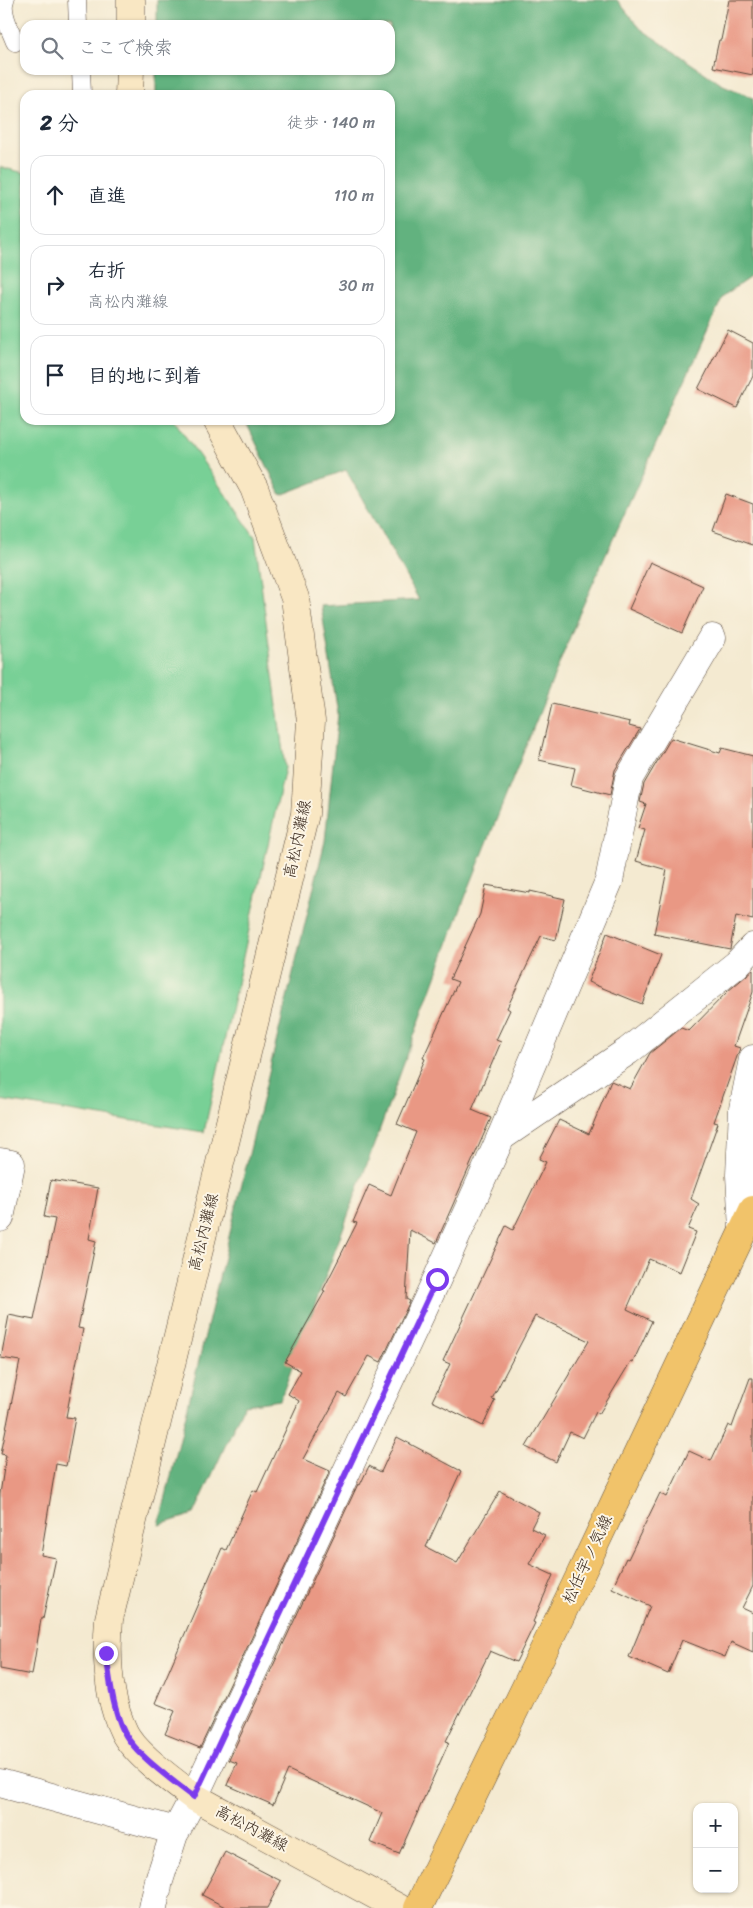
<!DOCTYPE html>
<html lang="ja">
<head>
<meta charset="utf-8">
<style>
	:root { --surface:#fff; --page:#f2f2f3; --text:#1f2937; --muted:#747a83; --line:#e0e1e3 }
	body { margin:0; font-family:Sriracha,"Klee One",sans-serif; background:var(--page); color:var(--text) }
	.controls { position:absolute; right:15px; bottom:15px; display:grid; overflow:hidden; border-radius:10px; box-shadow:0 1px 4px #0004 }
	.controls button { width:45px; height:45px; display:grid; place-items:center; padding:0; border:0; border-bottom:1px solid var(--line); background:var(--surface); color:var(--text); font:25px sans-serif }
	.stop { position:absolute; width:15px; height:15px; margin:-11px; border:4px solid #7c3aed; border-radius:50%; background:#fff }
	.stop.end { background:#7c3aed; border-color:#fff; box-shadow:0 1px 5px #0008 }
	.list { margin:0; padding:0; list-style:none }
	h2 { display:flex; justify-content:space-between; align-items:center; height:65px; margin:0; padding:0 20px; font-size:21px }
	h2 small { font-size:16px; font-weight:400; color:var(--muted) }
	.list li { display:grid; grid-template-columns:32px 1fr auto; gap:15px; align-items:center; box-sizing:border-box; height:80px; margin:0 10px 10px; padding:0 10px; border:1px solid var(--line); border-radius:15px }
	.list b { display:block; font-size:19px; white-space:nowrap }
	.list p { margin:0; font-size:16px; white-space:nowrap; color:var(--muted) }
	.list em { font-size:16px; font-style:normal; color:var(--muted) }
	.icon { flex:none; width:28px; height:28px; fill:none; stroke:currentColor; stroke-width:2; stroke-linecap:round; stroke-linejoin:round }
	.map { position:relative; flex:none; width:753px; height:1908px; overflow:hidden }
	.search { position:absolute; background:var(--surface); box-shadow:0 1px 4px #0004; left:20px; top:20px; width:375px; height:55px; display:flex; align-items:center; gap:12px; box-sizing:border-box; padding:0 18px; border-radius:15px; color:var(--muted); font-size:19px }
	.panel { position:absolute; background:var(--surface); box-shadow:0 1px 4px #0004; left:20px; top:90px; width:375px; height:335px; border-radius:15px }
	.map>svg:first-child { display:block }
</style>
</head>
<body>
<div class="map">
<svg width="753" height="1908" viewBox="0 0 753 1908">
	<rect width="100%" height="100%" fill="#fcf5e5"/>
	<filter id="ink" filterUnits="userSpaceOnUse"><feTurbulence type="fractalNoise" baseFrequency=".02" numOctaves="2"/><feDisplacementMap in="SourceGraphic" scale="10" xChannelSelector="R" yChannelSelector="G"/><feConvolveMatrix kernelMatrix="1 2 1 2 8 2 1 2 1" color-interpolation-filters="sRGB"/></filter>
	<filter id="wash" filterUnits="userSpaceOnUse"><feTurbulence type="fractalNoise" baseFrequency=".0096" numOctaves="4" result="noise"/><feDisplacementMap in="SourceGraphic" scale="20" xChannelSelector="R" yChannelSelector="G"/><feGaussianBlur stdDeviation="1.12" result="paint"/><feColorMatrix in="noise" values="0 0 0 0 0 0 0 0 0 0 0 0 0 0 0 0 0 1.4 0 .05"/><feComposite in="paint" operator="in"/></filter>
	<g filter="url(#wash)">
		<rect width="100%" height="100%" fill="#f4ead1"/>
		<path fill="#78d096" stroke="#5a7d5a" d="M0,167L25,173V420H174L255,537L285,768L204,1132L0,1100Z"/>
		<path fill="#62b27f" stroke="#4e6e4e" d="M157,0H617L641,29L721,84L753,98V275L723,296L580,612L466,895L280,1400L244,1405L194,1514L159,1525L325,841L338,714L321,606L419,600L346,470L281,495L245,420H390V95H156V70H390V25H157Z"/>
		<g id="blocks">
			<g fill="#e99884">
				<path d="M729,0H753V75L713,67L719,40H721Z"/>
				<path d="M728,330L753,343V376L737,408L698,389Z"/>
				<path d="M726,494L753,504V545L713,531Z"/>
				<path d="M650,562L703,586L682,633L629,609Z"/>
				<path d="M552,704L630,722L629,726L640,729L615,770L610,795L571,785L575,768L539,760Z"/>
				<path d="M671,738L720,753L722,748L753,756V920L736,916L730,949L654,934L667,870L636,861L645,830L638,828L646,804L640,802L644,784Z"/>
				<path d="M486,885L530,893V891L565,899L556,940L541,936L507,1008L510,1010L496,1040L501,1042L472,1110L491,1118L436,1243L410,1230L406,1299L410,1301L381,1362L369,1356L346,1397L339,1393L303,1459L330,1471L200,1748L165,1734L175,1711L155,1703L222,1548L226,1550L253,1490L257,1492L299,1401L288,1394L301,1371L285,1362L325,1291L323,1290L357,1223L353,1222L369,1185L391,1195L416,1132L397,1124L425,1059L423,1058L458,982L450,979L480,914Z"/>
				<path d="M607,933L661,955L642,1004L588,982Z"/>
				<path d="M753,970V992L734,1046L740,1048L714,1122L718,1123L691,1199L699,1204L688,1229L696,1232L680,1272L649,1259L627,1309L652,1321L633,1362L631,1361L599,1414L596,1412L583,1438L570,1432L556,1462L526,1447L589,1341L535,1316L492,1399L495,1400L483,1426L432,1401L450,1364L443,1361L506,1226L513,1230L546,1162L539,1159L559,1120L589,1134L611,1081L630,1089L650,1053L681,1028L689,1031L728,991Z"/>
				<path d="M51,1180L98,1188L89,1239L96,1241L78,1328L83,1329L66,1417L75,1418L66,1466L56,1464L41,1555L56,1558L43,1619H41L32,1675L0,1669V1494L6,1455L1,1454L20,1361L1,1358L9,1315L34,1320L55,1219L44,1217Z"/>
				<path d="M750,1378H753V1586L742,1608L753,1613V1652L731,1642L725,1657L682,1640L668,1674L629,1657L650,1606L612,1588L626,1558L628,1559L660,1493L667,1497L689,1451L711,1461L728,1425L732,1427Z"/>
				<path d="M397,1437L461,1471L426,1547L457,1563L500,1491L539,1512L531,1528L545,1535L529,1564L553,1575L533,1622L535,1623L516,1662L490,1651L446,1741L449,1742L399,1854L370,1842L382,1813L288,1770L273,1805L227,1785L237,1763L229,1760L358,1484L360,1485L369,1466L381,1472Z"/>
				<path d="M225,1852L281,1881L267,1908H227L202,1895Z"/>
			</g>
		</g>
	</g>
	<g filter="url(#ink)">
		<use href="#blocks" fill-opacity="0" stroke="#574739" stroke-width="1"/>
		<g fill="none" stroke-linecap="round" stroke-linejoin="round">
			<defs>
				<g id="service">
					<path d="M5,0C0,12 11,31 15,42"/>
					<path d="M77,0L78,25"/>
					<path d="M81,70L82,95"/>
				</g>
				<g id="minor">
					<path d="M501,1137L609,881L629,778L712,638"/>
					<path d="M0,1162L11,1164L0,1218"/>
					<path d="M743,1229L740,1175L743,1109L753,1059"/>
					<path d="M0,1783L176,1831L194,1797L437,1279L501,1137L628,1051L737,964L753,947"/>
					<path d="M153,1908L159,1881L175,1831"/>
				</g>
				<g id="secondary">
					<path d="M131,25V0"/>
					<path d="M129,95L130,70"/>
					<path d="M217,420L254,488L295,598L311,721L305,814L109,1619C106,1656 107,1697 124,1732C135,1754 174,1782 194,1797L399,1908"/>
				</g>
				<path id="primary" d="M418,1908L575,1586L753,1210"/>
			</defs>
			<use href="#service" stroke="#574739" stroke-width="19"/>
			<use href="#minor" stroke="#574739" stroke-width="29"/>
			<use href="#secondary" stroke="#574739" stroke-width="29"/>
			<use href="#primary" stroke="#574739" stroke-width="29"/>
			<use href="#service" stroke="#fff" stroke-width="18"/>
			<use href="#minor" stroke="#fff" stroke-width="28"/>
			<use href="#secondary" stroke="#f9e7c3" stroke-width="28"/>
			<use href="#primary" stroke="#f1c36a" stroke-width="28"/>
		</g>
	</g>
	<g fill="none" stroke-linecap="round" stroke-linejoin="round" filter="url(#ink)">
		<path stroke="#7c3aed" stroke-width="6" d="M106,1653C110,1679 112,1707 124,1732C135,1754 174,1782 194,1797L437,1279"/>
	</g>
	<g text-anchor="middle" dominant-baseline="central" stroke-width="4" stroke-linejoin="round" paint-order="stroke">
		<g font-size="16" fill="#3b2a1e" stroke="#fcf5e5">
			<text transform="translate(297 839) rotate(-78)">高松内灘線</text>
			<text transform="translate(203 1232) rotate(-76)">高松内灘線</text>
			<text transform="translate(587 1559) rotate(-65)">松任宇ノ気線</text>
			<text transform="translate(252 1828) rotate(28)">高松内灘線</text>
		</g>
	</g>
</svg>
<div class="controls">
<button>+</button>
<button>−</button>
</div>
<div class="stop" style="left:437px;top:1279px"></div>
<div class="stop end" style="left:106px;top:1653px"></div>
<div class="search"><svg class="icon" aria-label="search" viewBox="0 0 24 24"><circle cx="10" cy="10" r="6"/><path d="M15 15l6 6"/></svg>ここで検索</div>
<section class="panel">
<h2>2 分<small>徒歩 · 140 m</small></h2>
<ul class="list">
<li><svg class="icon" aria-label="ahead" viewBox="0 0 24 24"><path d="M12 20V5M6 11l6-6 6 6"/></svg><div><b>直進</b></div><em>110 m</em></li>
<li><svg class="icon" aria-label="right" viewBox="0 0 24 24"><path d="M7 20v-9h11M14 6l5 5-5 5"/></svg><div><b>右折</b><p>高松内灘線</p></div><em>30 m</em></li>
<li><svg class="icon" aria-label="arrive" viewBox="0 0 24 24"><path d="M6 21V4h12l-3 4 3 4H6"/></svg><div><b>目的地に到着</b></div></li>
</ul>
</section>
</div>
</body>
</html>
